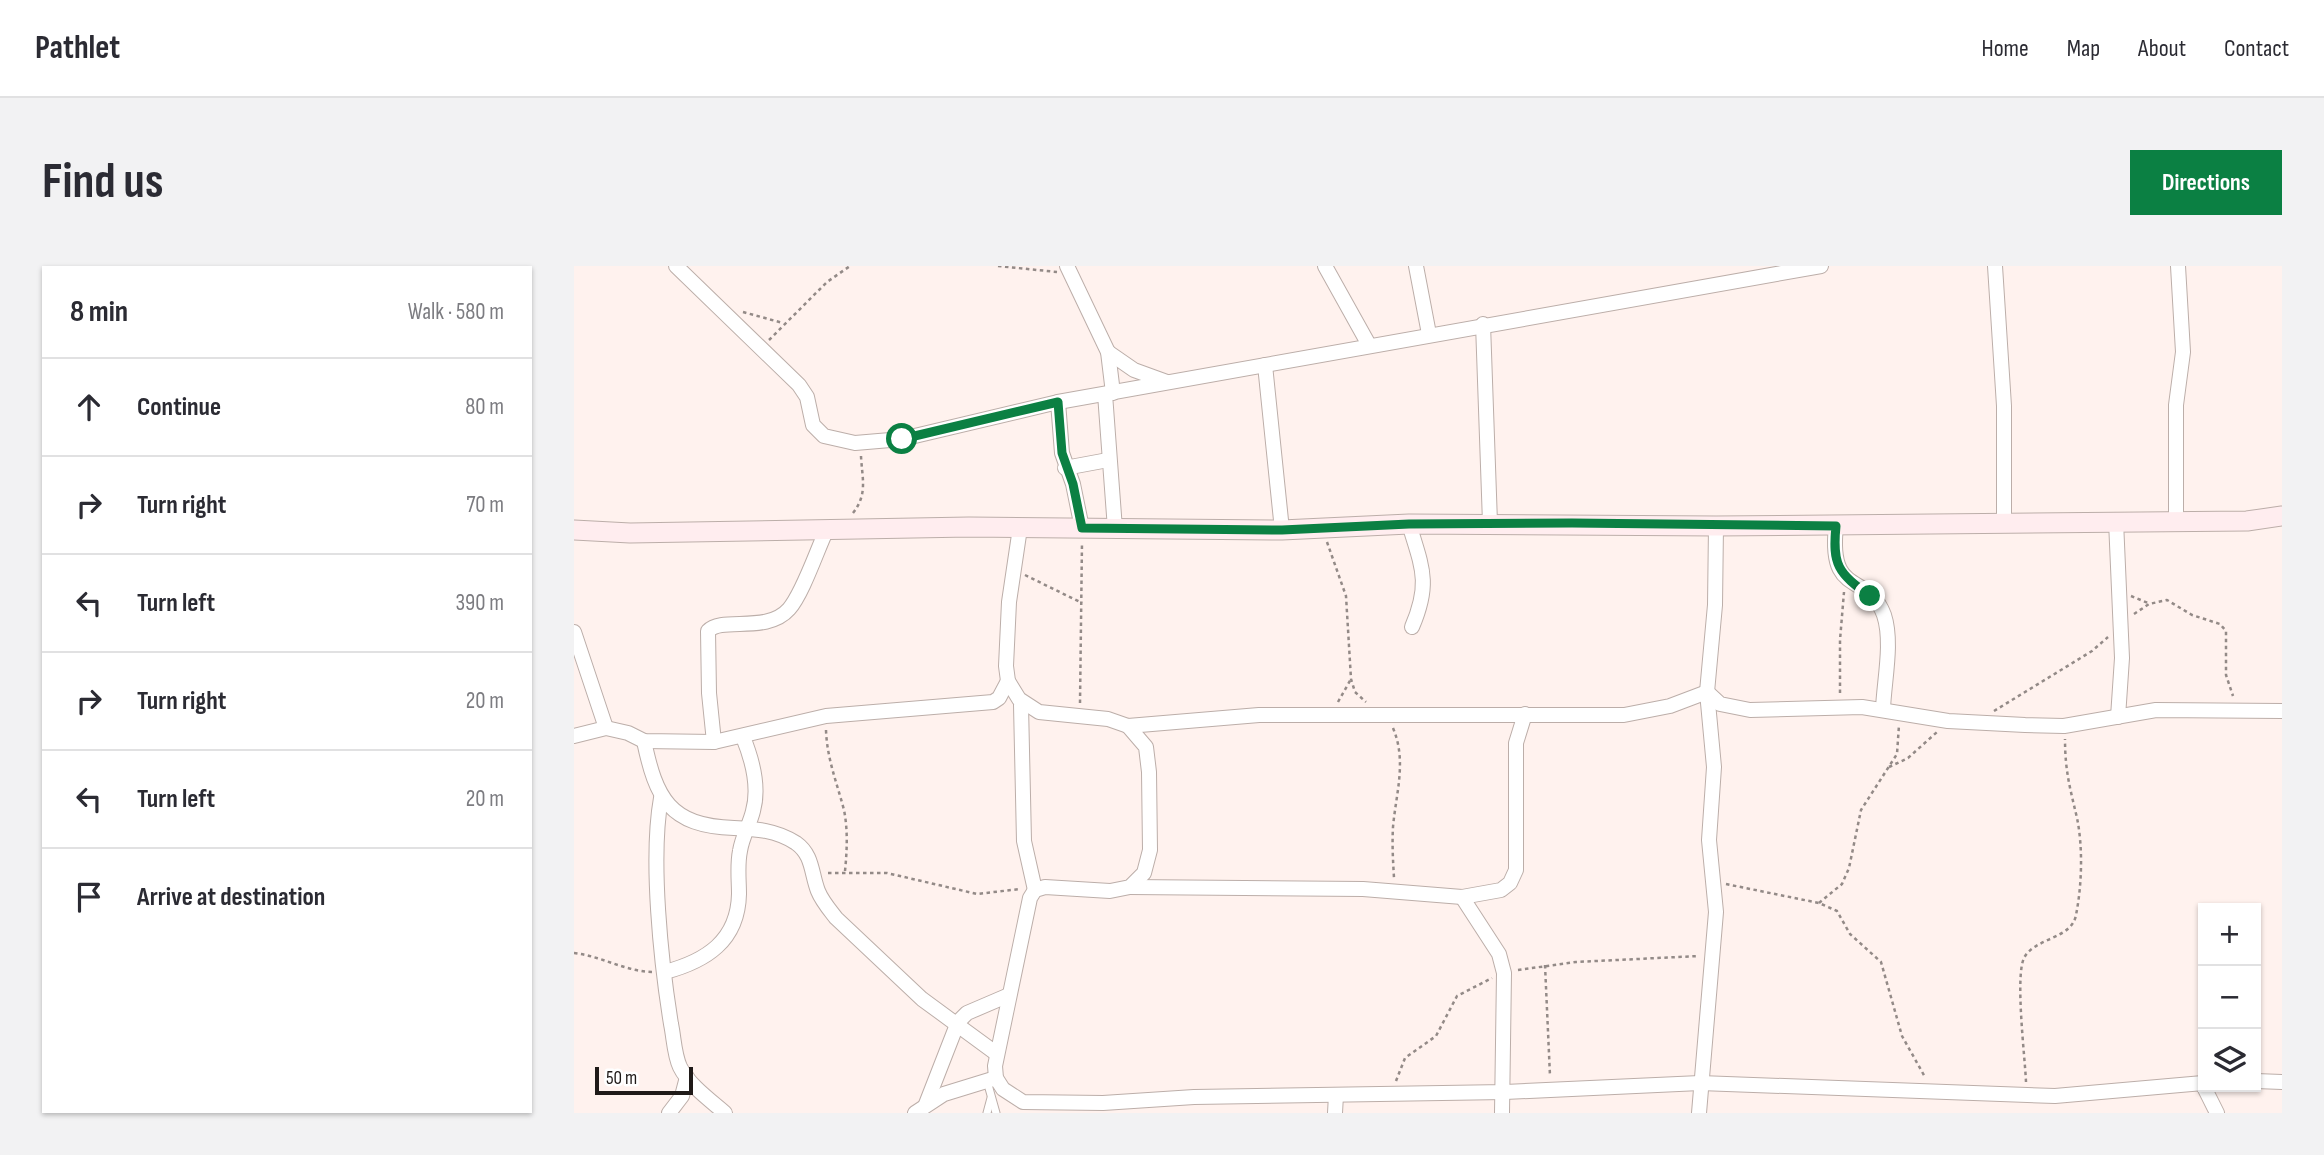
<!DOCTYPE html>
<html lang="en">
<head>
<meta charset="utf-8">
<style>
	:root { --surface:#fff; --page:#f2f2f3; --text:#2b2b33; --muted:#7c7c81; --line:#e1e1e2; --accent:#0b8043 }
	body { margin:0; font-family:"Sofia Sans Condensed",sans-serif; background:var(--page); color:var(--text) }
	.controls { position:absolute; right:21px; bottom:21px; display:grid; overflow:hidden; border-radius:0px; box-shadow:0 2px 5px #0004 }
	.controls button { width:63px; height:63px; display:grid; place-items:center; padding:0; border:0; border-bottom:2px solid var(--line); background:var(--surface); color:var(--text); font:35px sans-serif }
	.scale { position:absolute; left:21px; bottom:18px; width:98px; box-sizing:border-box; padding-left:7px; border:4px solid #1f1a18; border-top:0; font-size:19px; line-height:24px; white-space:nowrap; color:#1f1a18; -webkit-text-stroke:5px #fff; paint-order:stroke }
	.stop { position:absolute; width:21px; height:21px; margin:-16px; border:5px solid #0b8043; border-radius:50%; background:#fff }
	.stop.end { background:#0b8043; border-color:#fff; box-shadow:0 2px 7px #0008 }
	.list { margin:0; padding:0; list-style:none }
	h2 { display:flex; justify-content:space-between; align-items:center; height:91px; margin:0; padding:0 28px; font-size:30px }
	h2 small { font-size:23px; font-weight:400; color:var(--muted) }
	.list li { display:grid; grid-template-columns:46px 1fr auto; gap:21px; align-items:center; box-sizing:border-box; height:98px; padding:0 28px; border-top:2px solid var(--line) }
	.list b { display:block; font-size:26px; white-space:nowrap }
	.list em { font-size:23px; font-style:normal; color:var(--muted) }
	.icon { flex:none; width:38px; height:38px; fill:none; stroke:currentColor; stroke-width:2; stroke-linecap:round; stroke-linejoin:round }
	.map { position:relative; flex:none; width:1708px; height:847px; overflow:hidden; border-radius:0px }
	header { display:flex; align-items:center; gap:42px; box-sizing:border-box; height:98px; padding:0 35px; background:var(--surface); border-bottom:2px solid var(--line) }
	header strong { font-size:33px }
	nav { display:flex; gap:38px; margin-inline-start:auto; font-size:24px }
	.intro { display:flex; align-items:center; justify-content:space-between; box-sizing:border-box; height:168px; padding:0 42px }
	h1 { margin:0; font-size:49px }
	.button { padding:18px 32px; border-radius:0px; background:var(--accent); color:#fff; font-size:24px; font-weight:700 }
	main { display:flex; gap:42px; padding:0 42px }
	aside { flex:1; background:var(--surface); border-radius:0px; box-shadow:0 2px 5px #0004 }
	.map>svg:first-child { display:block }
</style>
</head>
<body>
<header>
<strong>Pathlet</strong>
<nav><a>Home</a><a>Map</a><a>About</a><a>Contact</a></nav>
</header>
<div class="intro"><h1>Find us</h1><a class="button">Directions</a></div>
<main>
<aside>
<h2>8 min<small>Walk · 580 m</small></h2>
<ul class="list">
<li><svg class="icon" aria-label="ahead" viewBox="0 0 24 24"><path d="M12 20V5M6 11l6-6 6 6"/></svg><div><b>Continue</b></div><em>80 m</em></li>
<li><svg class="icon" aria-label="right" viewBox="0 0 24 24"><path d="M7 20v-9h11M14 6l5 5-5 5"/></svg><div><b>Turn right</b></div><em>70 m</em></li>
<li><svg class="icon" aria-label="left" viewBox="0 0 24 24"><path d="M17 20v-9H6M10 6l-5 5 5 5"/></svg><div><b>Turn left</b></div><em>390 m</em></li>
<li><svg class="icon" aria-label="right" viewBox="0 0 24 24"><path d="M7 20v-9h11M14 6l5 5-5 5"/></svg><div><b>Turn right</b></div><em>20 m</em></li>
<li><svg class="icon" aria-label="left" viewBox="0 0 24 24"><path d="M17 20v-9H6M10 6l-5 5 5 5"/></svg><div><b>Turn left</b></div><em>20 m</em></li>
<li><svg class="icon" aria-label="arrive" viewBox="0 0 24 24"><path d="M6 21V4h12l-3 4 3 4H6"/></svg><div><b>Arrive at destination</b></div></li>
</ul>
</aside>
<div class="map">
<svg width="1708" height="847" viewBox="0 0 1708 847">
	<rect width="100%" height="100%" fill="#fff2ee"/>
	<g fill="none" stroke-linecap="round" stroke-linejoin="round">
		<defs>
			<g id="lane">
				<path d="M413,815L422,847"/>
				<path d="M413,847L417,832"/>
			</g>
			<g id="street">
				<path d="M102,0L225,119L233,131L239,159L250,170L281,177L328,173L484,136L1247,0"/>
				<path d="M493,0L534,86L539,127"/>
				<path d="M751,0L795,79"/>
				<path d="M842,0L855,68"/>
				<path d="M1421,0L1430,140V256"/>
				<path d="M909,58L916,257"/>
				<path d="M534,86L560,104L593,116"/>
				<path d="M691,99L708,264"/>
				<path d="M531,128L541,263"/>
				<path d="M484,136L488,187L499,218L508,262"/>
				<path d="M491,202L534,194"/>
				<path d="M1542,255L1548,392L1544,451"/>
				<path d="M1602,255V139L1609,86L1604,0"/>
				<path d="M835,258C848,301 857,317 838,361"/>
				<path d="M1262,260C1254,333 1294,305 1310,349C1319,376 1310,415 1309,443"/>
				<path d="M446,262L435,336L432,400L434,415L445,433L465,446L534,453L554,460L685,449H1050L1096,440L1133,426L1146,438L1176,444L1288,441L1374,455L1451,459L1490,460L1582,444L1708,445"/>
				<path d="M0,366L32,462"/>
				<path d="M447,439L450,575L461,624"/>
				<path d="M554,460L572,481L575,506L576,584L570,607L556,621L536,625L471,621L461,624L456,632L421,800L422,812L429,823L449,836L529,837L620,831L931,826L1126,817L1481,830L1629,817"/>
				<path d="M0,470L32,462L54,467L70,475L140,476L252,450L419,436L425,432L434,415"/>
				<path d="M70,475C82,532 95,560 160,562C182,563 202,564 222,577C239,589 237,607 244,625C248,635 255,643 262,652L348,733L423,788"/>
				<path d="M140,476L135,427L134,365C148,350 193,368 215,343C229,327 243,284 253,263"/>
				<path d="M87,532C76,593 87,696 97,758C100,772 100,788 106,801C115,819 136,834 151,847"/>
				<path d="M556,621L789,623L888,631L927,624L936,617L942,604V477L951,448"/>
				<path d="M888,631L925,688L930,707L928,847"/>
				<path d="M91,706C132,695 164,675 165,628C165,614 163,599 166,585C168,571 176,558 179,545C186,520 178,493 169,471"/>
				<path d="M1682,815L1708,816"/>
				<path d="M1630,821L1643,847"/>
				<path d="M352,838L384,756L393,747L435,729"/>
				<path d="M95,847L108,830L113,811"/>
				<path d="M341,847L370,828L422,812"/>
				<path d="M761,847L762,829"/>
				<path d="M1125,847L1142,646L1135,574L1140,501L1133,426L1141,339L1142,260"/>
			</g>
			<path id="secondary" d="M0,264L56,267L395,261L708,264L835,258L1142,260L1673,255L1708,250"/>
		</defs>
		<use href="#lane" stroke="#bcaea9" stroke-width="9"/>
		<use href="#street" stroke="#bcaea9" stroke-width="16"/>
		<use href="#secondary" stroke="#bcaea9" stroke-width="21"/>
		<g stroke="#938a87" stroke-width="2.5" stroke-dasharray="3.5 3.5" stroke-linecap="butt">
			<path d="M424,0L483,6"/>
			<path d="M169,46L209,57"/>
			<path d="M195,74L253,16L276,0"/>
			<path d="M279,247C294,228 288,212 287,190"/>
			<path d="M753,276L772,330L777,413L781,426L792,436"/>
			<path d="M451,309L508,337"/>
			<path d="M1557,330L1574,337"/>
			<path d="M1560,348L1575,338L1593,334L1618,349L1646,358L1652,365V409L1659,430"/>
			<path d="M1266,427V374L1270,326"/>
			<path d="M764,436L777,413"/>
			<path d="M506,437L508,276"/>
			<path d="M1420,445L1518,385L1534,371"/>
			<path d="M819,462C833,495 822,527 819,561C818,578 819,595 820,612"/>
			<path d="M252,464C253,493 263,517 270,544C274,564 273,585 271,605"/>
			<path d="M1315,501L1334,492L1363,466"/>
			<path d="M254,607H313L403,628L446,623"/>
			<path d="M1152,618L1245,637L1263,645L1276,668L1307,696L1328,770L1351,811"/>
			<path d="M1245,637L1268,618L1275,602L1287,544L1323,488L1325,459"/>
			<path d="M0,687C27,690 50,705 78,706"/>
			<path d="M971,699L976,810"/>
			<path d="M944,704L1002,696L1125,690"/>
			<path d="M822,815L831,792L862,770L883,730L918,712"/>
			<path d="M1452,816C1451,791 1441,711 1450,692C1460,672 1498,673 1502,649C1508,619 1509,581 1503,552C1496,522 1491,505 1491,473"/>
		</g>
		<use href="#lane" stroke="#fff" stroke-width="7"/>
		<use href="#street" stroke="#fff" stroke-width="14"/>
		<use href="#secondary" stroke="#ffedef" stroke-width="19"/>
	</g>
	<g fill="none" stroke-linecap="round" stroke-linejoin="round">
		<path stroke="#0b8043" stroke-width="9" d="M328,173L484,136L488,187L499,218L508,262L708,264L835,258L998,257L1262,260C1258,299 1264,307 1296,330"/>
	</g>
</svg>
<div class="controls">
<button>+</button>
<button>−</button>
<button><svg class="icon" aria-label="layers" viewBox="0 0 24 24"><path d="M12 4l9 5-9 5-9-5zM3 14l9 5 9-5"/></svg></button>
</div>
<div class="scale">50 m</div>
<div class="stop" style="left:328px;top:173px"></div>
<div class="stop end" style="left:1296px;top:330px"></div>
</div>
</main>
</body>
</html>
